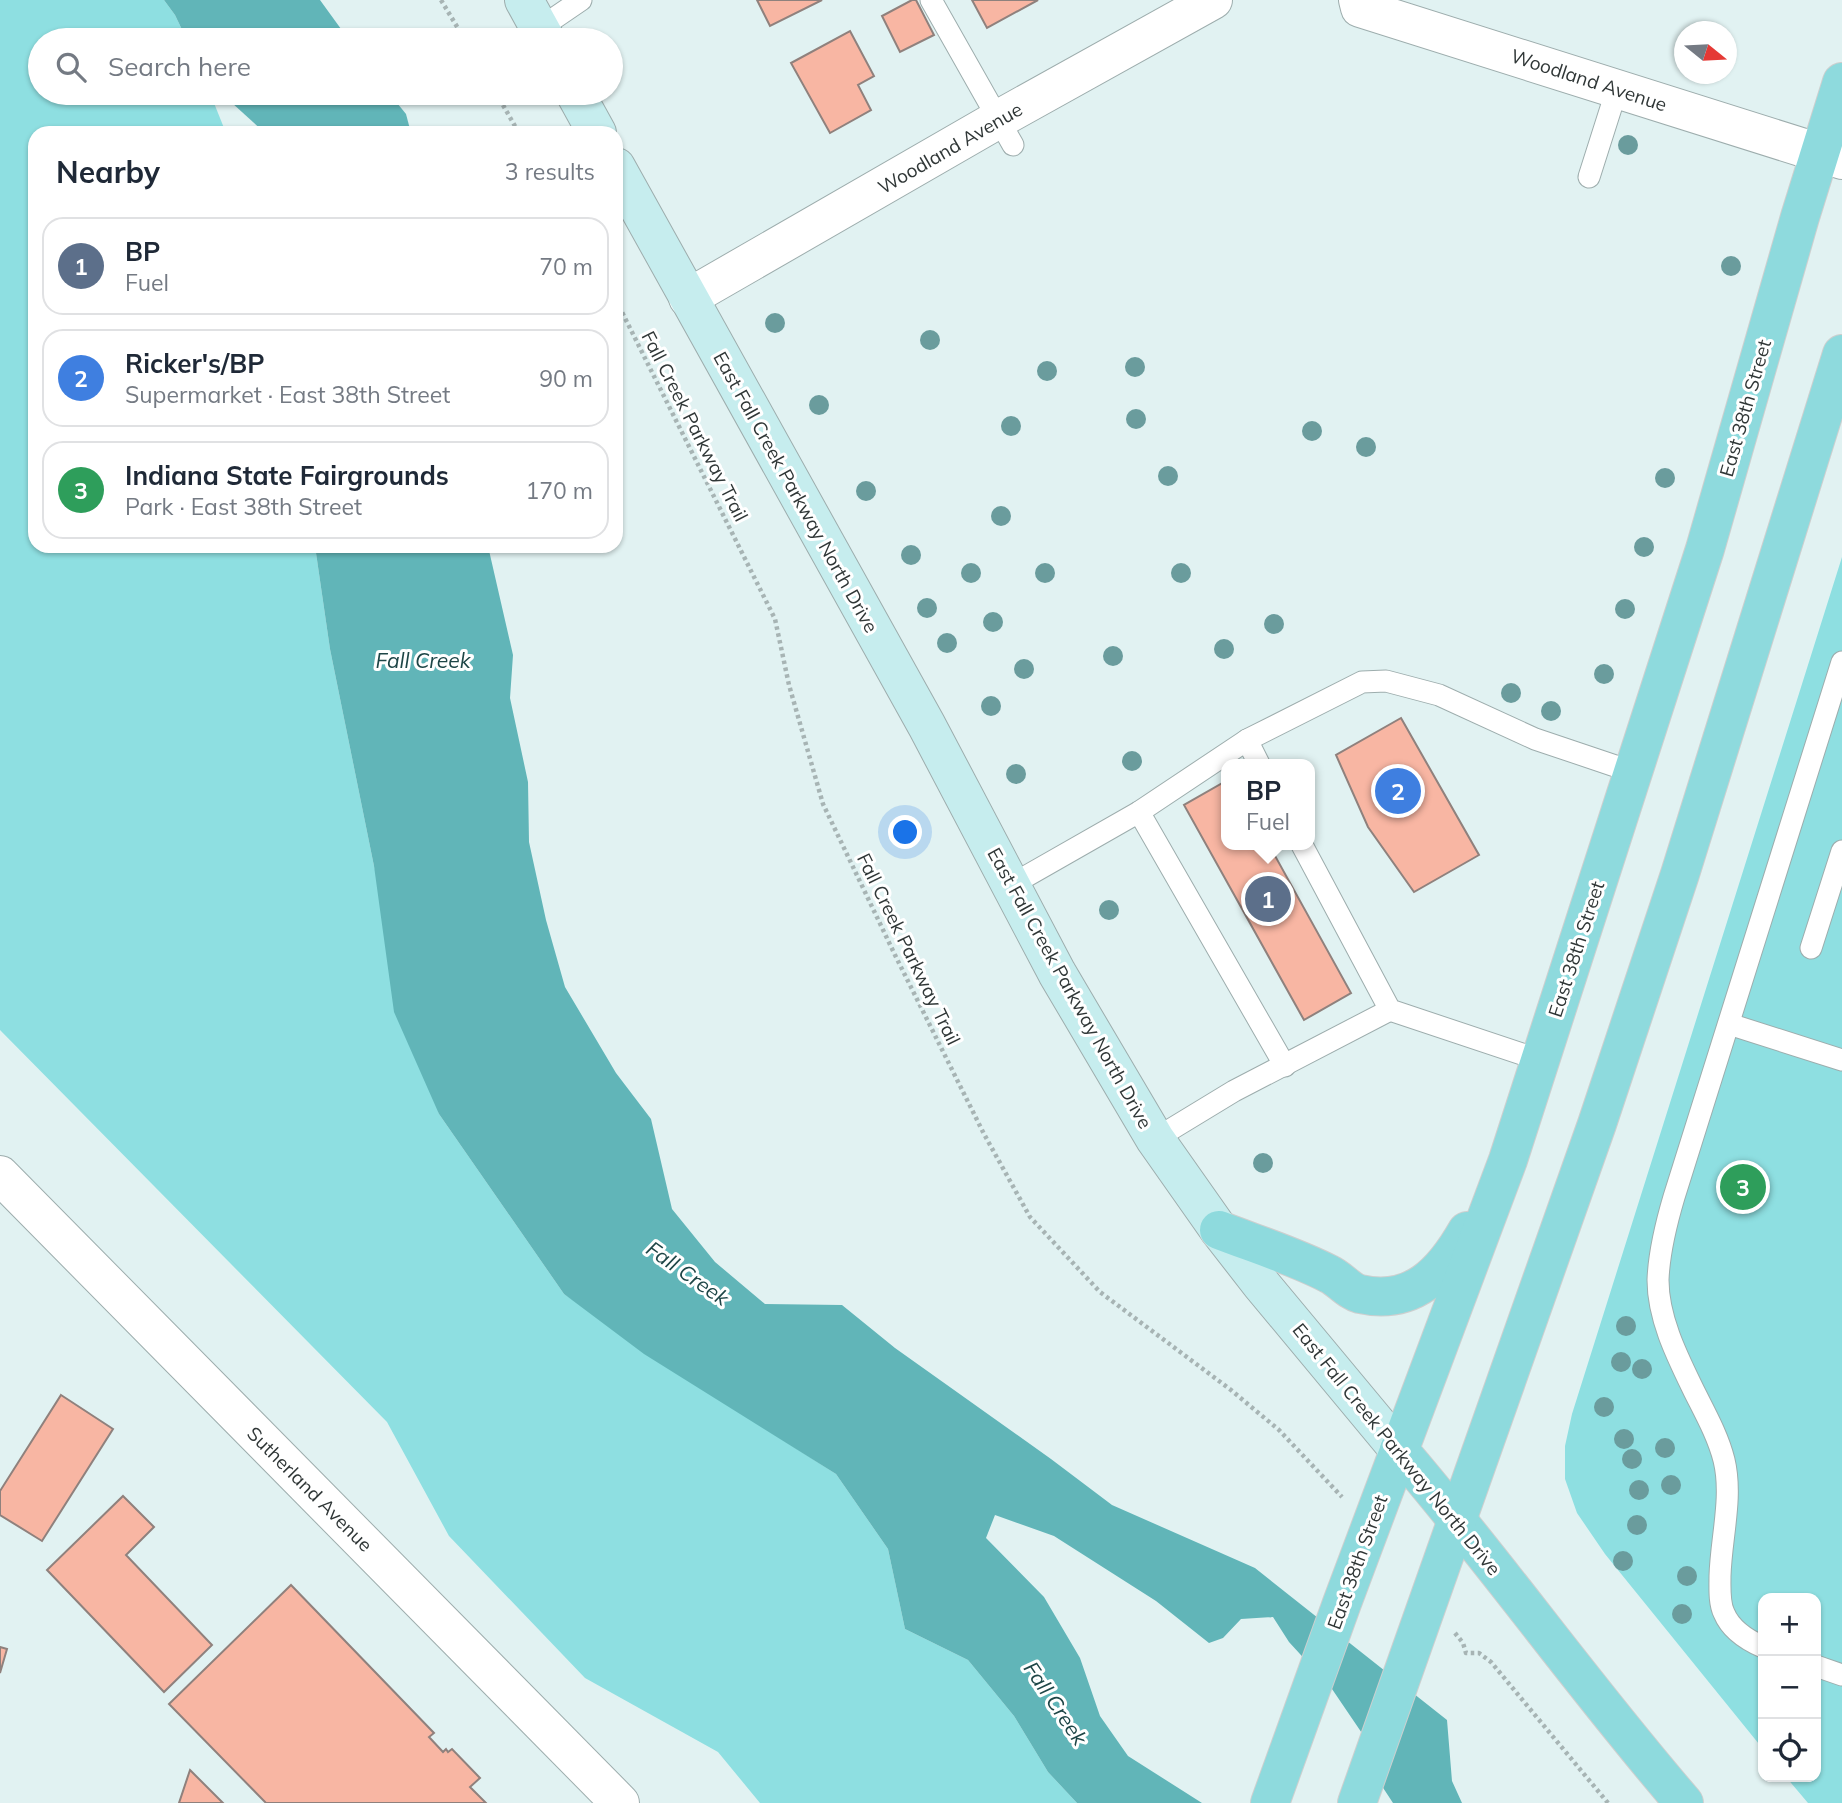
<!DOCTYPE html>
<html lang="en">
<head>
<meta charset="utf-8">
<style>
	:root { --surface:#fff; --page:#f6f6f7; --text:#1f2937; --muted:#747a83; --line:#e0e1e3; --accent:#97300e }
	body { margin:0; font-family:Mulish,sans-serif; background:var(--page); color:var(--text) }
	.controls { position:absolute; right:21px; bottom:21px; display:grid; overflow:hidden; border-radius:14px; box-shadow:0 2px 5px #0004 }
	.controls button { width:63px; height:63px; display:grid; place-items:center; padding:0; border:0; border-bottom:2px solid var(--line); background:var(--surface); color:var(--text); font:35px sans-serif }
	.compass { position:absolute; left:1674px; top:21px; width:63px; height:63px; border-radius:50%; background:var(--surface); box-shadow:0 2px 5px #0004; rotate:108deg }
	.you { position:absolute; left:906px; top:833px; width:24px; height:24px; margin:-18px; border:5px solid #fff; border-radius:50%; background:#1a73e8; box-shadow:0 0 0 10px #1a73e833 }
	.badge { display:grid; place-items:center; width:46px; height:46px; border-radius:50%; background:var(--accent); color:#fff; font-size:23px; font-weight:700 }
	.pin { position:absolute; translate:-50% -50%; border:4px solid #fff; box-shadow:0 2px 7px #0006 }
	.popup { position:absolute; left:1221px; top:759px; width:94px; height:91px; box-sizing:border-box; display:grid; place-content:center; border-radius:14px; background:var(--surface); filter:drop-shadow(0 2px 5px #0005); font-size:23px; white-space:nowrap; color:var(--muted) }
	.popup b { font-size:26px; color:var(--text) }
	.popup::after { content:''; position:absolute; left:50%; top:100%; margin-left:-14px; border:14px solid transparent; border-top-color:var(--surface) }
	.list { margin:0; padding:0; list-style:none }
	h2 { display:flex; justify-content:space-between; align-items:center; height:91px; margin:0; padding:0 28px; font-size:30px }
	h2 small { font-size:23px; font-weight:400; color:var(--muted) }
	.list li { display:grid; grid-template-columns:46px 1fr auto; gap:21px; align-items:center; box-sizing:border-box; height:98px; margin:0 14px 14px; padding:0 14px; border:2px solid var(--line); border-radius:21px }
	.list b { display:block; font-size:26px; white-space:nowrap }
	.list p { margin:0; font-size:23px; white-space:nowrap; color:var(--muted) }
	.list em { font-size:23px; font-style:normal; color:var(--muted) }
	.icon { flex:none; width:38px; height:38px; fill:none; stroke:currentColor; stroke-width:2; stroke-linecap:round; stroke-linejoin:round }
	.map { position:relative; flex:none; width:1842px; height:1803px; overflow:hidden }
	.search { position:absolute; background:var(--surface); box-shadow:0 2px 5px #0004; left:28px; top:28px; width:595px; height:77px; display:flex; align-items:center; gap:18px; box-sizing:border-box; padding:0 24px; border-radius:38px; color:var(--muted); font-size:26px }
	.panel { position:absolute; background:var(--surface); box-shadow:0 2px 5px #0004; left:28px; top:126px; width:595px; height:427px; border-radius:21px }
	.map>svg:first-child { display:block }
</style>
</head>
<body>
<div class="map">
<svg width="1842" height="1803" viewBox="0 0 1842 1803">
	<rect width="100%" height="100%" fill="#e1f2f2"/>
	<g fill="#8edfe1">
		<path d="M0,0H164L175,15L187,40H40V93H210L226,133H35V546H315L330,649L374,866L439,1114L564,1294L742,1414L836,1474L888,1549L905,1629L968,1660L1014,1716L1048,1772L1077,1803H760L718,1752L585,1678L449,1536L387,1422L0,1030Z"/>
		<path d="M1842,557V1803H1808L1786,1777H1816V1598H1763V1749L1605,1554L1577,1513L1565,1479V1446L1572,1414Z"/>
	</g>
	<g fill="#61b5b8">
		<path d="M164,0H320L349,40H187L175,15Z"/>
		<path d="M221,93H389L406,114L411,133H265Z"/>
		<path d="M315,546H488L513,655L510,698L528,782L529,842L546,920L565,987L616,1073L651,1119L672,1209L715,1262L765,1304L842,1305L895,1348L1051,1459L1112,1505L1255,1568L1447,1720L1452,1781L1462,1803H1393L1376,1777L1370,1745L1332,1689L1289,1642L1273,1617L1241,1619L1223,1638L1209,1643L1156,1601L1054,1536L995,1515L986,1538L1044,1597L1080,1658L1100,1716L1128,1756L1202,1803H1077L1048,1772L1014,1716L968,1660L905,1629L888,1549L836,1474L644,1354L564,1294L439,1114L394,1012L374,866L330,649Z"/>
	</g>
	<g fill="#f8b6a3" stroke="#8f817d" stroke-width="2">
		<path d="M757,0H822L770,26Z"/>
		<path d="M912,0H916L934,35L900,52L882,16Z"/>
		<path d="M972,0H1038L987,28Z"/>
		<path d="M850,31L874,76L858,85L871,110L830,133L791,63Z"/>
		<path d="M1401,718L1479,855L1414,892L1368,827L1336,755Z"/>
		<path d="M1226,781V845H1269L1351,993L1304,1020L1184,805Z"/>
		<path d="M61,1395L113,1429L42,1541L0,1515V1491Z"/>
		<path d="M123,1496L154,1527L126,1555L212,1645L164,1692L47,1570Z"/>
		<path d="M291,1585L434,1733L429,1737L443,1752L446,1749L448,1752L452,1749L480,1778L470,1787L486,1803H266L169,1704Z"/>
		<path d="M0,1647L7,1649L0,1673Z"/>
		<path d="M190,1770L223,1803H179Z"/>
	</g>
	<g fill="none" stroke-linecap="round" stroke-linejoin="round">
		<defs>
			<g id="service">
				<path d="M931,0L1013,145"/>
				<path d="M540,28L581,0"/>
				<path d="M1589,177L1617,89"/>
				<path d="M1247,740L1259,764"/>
				<path d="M1139,812L1285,1066"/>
				<path d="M1302,845L1390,1010L1540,1060"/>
				<path d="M1011,885L1139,812L1247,740L1362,682L1386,681L1439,695L1535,739L1633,772"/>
				<path d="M1811,948L1842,851"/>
				<path d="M1729,1024L1842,1060"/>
				<path d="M1155,1139L1234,1091L1390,1010"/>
				<path d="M1763,1647C1747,1640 1731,1630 1724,1613C1719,1603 1720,1588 1720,1576C1721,1538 1733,1497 1724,1460C1718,1436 1705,1413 1694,1391C1678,1358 1658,1319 1658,1280C1659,1252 1666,1224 1674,1197L1842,662"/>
				<path d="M1816,1666L1842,1675"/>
			</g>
			<g id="minor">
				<path d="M688,298L997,120L1213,0"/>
				<path d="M0,1175L620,1803"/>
			</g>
			<path id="tertiary" d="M1358,0L1360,8L1842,160"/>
			<g id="secondary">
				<path d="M524,0L546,40"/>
				<path d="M575,93L597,133"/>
				<path d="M616,167L927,726L1057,973L1155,1139L1219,1230L1261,1284L1399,1450"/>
			</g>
			<g id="primary">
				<path d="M1219,1230C1255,1244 1294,1256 1329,1274C1340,1279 1348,1291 1360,1294C1413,1306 1443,1273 1467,1231"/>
				<path d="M1399,1450C1498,1565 1585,1689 1684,1803"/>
				<path d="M1270,1803L1342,1603L1508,1160L1705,549L1800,217L1842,82"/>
				<path d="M1357,1803L1597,1124L1680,874L1842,354"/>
			</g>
		</defs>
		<use href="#service" stroke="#9dadad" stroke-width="23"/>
		<use href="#minor" stroke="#9dadad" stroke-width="40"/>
		<use href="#tertiary" stroke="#9dadad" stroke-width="40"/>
		<use href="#secondary" stroke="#9dadad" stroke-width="40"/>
		<use href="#primary" stroke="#cdcfcf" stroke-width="40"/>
		<g stroke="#a7b4b4" stroke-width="4.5" stroke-dasharray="3.5 3.5" stroke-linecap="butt">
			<path d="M441,0L465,40"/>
			<path d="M496,93L519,133"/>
			<path d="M616,300L775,619L789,685L823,804L895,955L984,1134L1030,1217L1100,1292L1231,1390L1279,1430L1342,1497"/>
			<path d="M1455,1633L1463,1643L1466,1653H1479L1491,1662L1608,1803"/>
		</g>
		<use href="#service" stroke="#fff" stroke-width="21"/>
		<use href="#minor" stroke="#fff" stroke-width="38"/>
		<use href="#tertiary" stroke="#fff" stroke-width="38"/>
		<use href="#secondary" stroke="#c6edee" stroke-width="38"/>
		<use href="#primary" stroke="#8edadd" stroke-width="38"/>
	</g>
	<g fill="#6a9c9d">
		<circle cx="1628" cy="145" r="10"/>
		<circle cx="1731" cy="266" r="10"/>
		<circle cx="775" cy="323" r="10"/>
		<circle cx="930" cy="340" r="10"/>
		<circle cx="1135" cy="367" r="10"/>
		<circle cx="1047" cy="371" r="10"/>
		<circle cx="819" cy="405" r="10"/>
		<circle cx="1136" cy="419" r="10"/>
		<circle cx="1011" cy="426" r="10"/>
		<circle cx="1312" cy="431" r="10"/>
		<circle cx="1366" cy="447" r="10"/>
		<circle cx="1168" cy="476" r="10"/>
		<circle cx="1665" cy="478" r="10"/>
		<circle cx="866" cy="491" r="10"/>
		<circle cx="1001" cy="516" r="10"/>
		<circle cx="1644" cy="547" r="10"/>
		<circle cx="911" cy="555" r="10"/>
		<circle cx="971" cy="573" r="10"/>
		<circle cx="1045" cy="573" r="10"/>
		<circle cx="1181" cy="573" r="10"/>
		<circle cx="927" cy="608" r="10"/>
		<circle cx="1625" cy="609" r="10"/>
		<circle cx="993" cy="622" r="10"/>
		<circle cx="1274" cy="624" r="10"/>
		<circle cx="947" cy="643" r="10"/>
		<circle cx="1224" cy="649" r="10"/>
		<circle cx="1113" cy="656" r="10"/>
		<circle cx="1024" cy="669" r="10"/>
		<circle cx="1604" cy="674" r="10"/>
		<circle cx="1511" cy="693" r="10"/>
		<circle cx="991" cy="706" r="10"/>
		<circle cx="1551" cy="711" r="10"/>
		<circle cx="1132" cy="761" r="10"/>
		<circle cx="1016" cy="774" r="10"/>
		<circle cx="1109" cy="910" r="10"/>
		<circle cx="1263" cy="1163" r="10"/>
		<circle cx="1626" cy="1326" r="10"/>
		<circle cx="1621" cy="1362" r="10"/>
		<circle cx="1642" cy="1369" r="10"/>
		<circle cx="1604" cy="1407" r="10"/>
		<circle cx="1624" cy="1439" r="10"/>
		<circle cx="1665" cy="1448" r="10"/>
		<circle cx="1632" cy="1459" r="10"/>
		<circle cx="1671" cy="1485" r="10"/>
		<circle cx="1639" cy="1490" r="10"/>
		<circle cx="1637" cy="1525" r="10"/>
		<circle cx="1623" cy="1561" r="10"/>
		<circle cx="1687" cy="1576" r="10"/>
		<circle cx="1682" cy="1614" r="10"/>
	</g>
	<g text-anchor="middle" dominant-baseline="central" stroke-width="6" stroke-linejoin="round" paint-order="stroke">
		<g font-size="19" fill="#303737" stroke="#fff">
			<text transform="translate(1589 80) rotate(18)">Woodland Avenue</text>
			<text transform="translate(950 148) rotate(-30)">Woodland Avenue</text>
			<text transform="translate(1745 408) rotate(-74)">East 38th Street</text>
			<text transform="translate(695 426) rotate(63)">Fall Creek Parkway Trail</text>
			<text transform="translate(796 492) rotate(61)">East Fall Creek Parkway North Drive</text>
			<text transform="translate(909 949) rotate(64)">Fall Creek Parkway Trail</text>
			<text transform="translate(1576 949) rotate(-72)">East 38th Street</text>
			<text transform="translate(1070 988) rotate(61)">East Fall Creek Parkway North Drive</text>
			<text transform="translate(1397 1449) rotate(51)">East Fall Creek Parkway North Drive</text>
			<text transform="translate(310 1489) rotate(45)">Sutherland Avenue</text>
			<text transform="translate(1357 1562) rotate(-70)">East 38th Street</text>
		</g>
		<g font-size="21" font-style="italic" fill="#1e4647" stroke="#fff">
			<text x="423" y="660">Fall Creek</text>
			<text transform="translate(688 1273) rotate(35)">Fall Creek</text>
			<text transform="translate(1056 1703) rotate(56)">Fall Creek</text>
		</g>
	</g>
</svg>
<div class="controls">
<button>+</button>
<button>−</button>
<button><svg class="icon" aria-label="locate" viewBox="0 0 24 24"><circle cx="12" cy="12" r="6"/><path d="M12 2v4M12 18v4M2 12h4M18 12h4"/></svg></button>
</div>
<svg class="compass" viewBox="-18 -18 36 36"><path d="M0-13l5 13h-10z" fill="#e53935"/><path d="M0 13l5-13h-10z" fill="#747a83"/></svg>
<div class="you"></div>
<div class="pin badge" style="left:1268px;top:899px;background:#5c6f8a">1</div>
<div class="popup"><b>BP</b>Fuel</div>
<div class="pin badge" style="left:1398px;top:791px;background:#3f7fe0">2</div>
<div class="pin badge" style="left:1743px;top:1187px;background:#2e9e5b">3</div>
<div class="search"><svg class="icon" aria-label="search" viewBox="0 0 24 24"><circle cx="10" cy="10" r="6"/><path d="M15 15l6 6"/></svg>Search here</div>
<section class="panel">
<h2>Nearby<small>3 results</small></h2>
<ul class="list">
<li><span class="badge" style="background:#5c6f8a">1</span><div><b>BP</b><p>Fuel</p></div><em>70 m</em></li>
<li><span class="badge" style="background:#3f7fe0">2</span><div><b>Ricker's/BP</b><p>Supermarket · East 38th Street</p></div><em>90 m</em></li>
<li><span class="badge" style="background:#2e9e5b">3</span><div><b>Indiana State Fairgrounds</b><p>Park · East 38th Street</p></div><em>170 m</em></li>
</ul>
</section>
</div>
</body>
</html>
